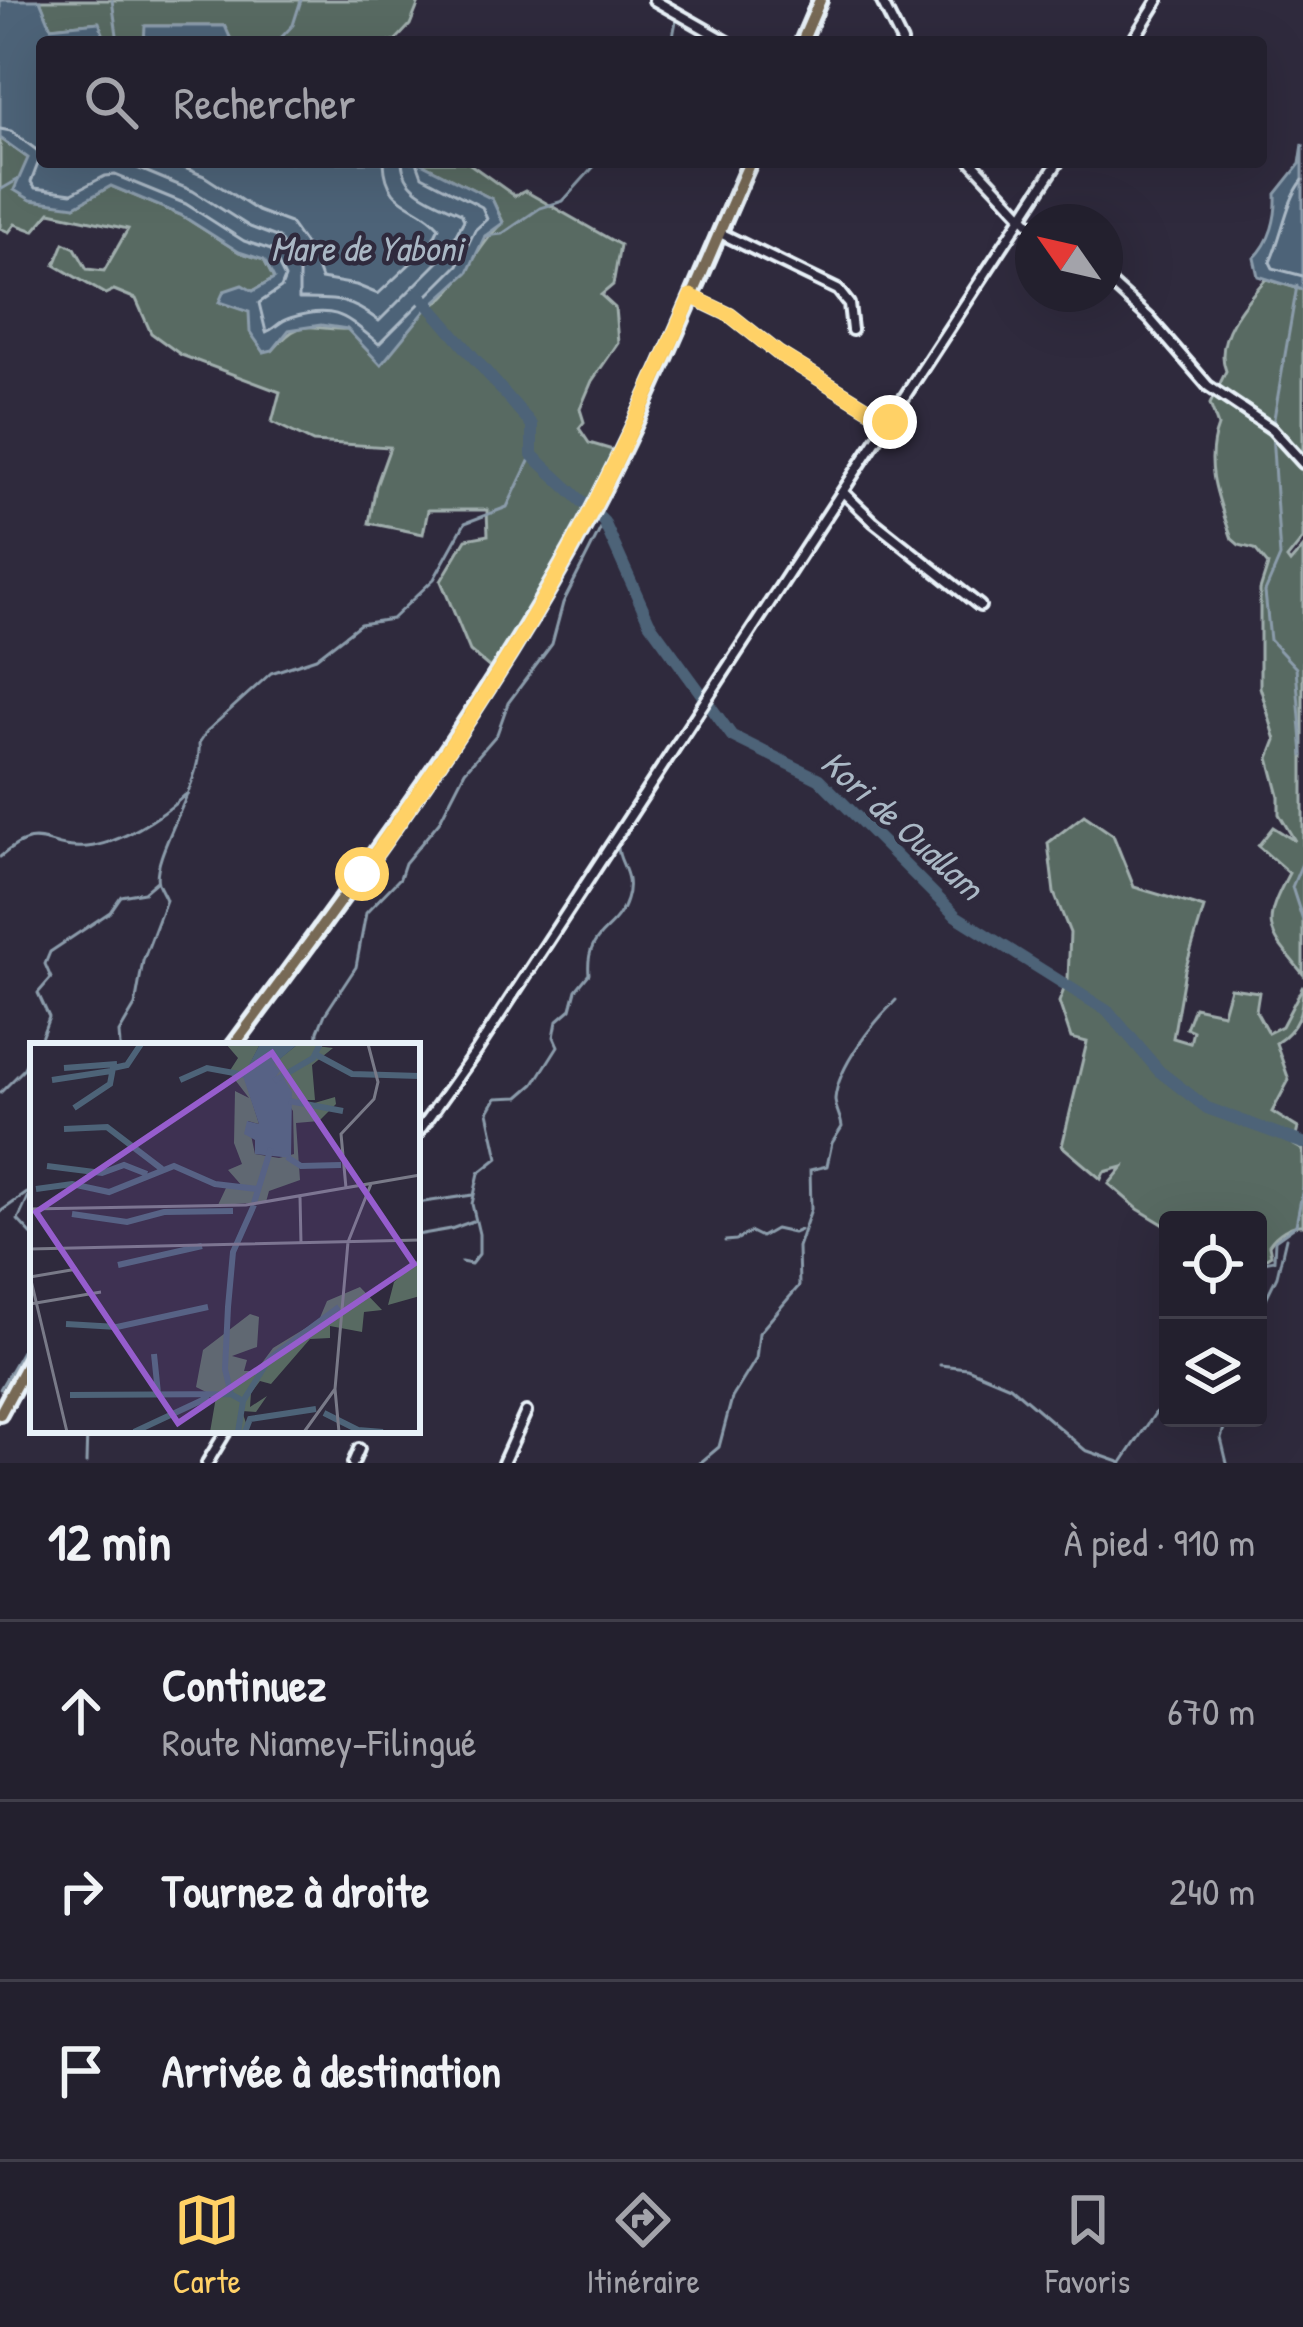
<!DOCTYPE html>
<html lang="fr">
<head>
<meta charset="utf-8">
<style>
	:root { --surface:#23202e; --page:#2b2836; --text:#f1f3f6; --muted:#a3a3aa; --line:#403e4a; --accent:#ffd166 }
	body { margin:0; font-family:"Patrick Hand",sans-serif; background:var(--page); color:var(--text) }
	.controls { position:absolute; right:36px; bottom:36px; display:grid; overflow:hidden; border-radius:12px; box-shadow:0 12px 48px #0002 }
	.controls button { width:108px; height:108px; display:grid; place-items:center; padding:0; border:0; border-bottom:3px solid var(--line); background:var(--surface); color:var(--text); font:60px sans-serif }
	.compass { position:absolute; left:1015px; top:204px; width:108px; height:108px; border-radius:50%; background:var(--surface); box-shadow:0 12px 48px #0002; rotate:304deg }
	.stop { position:absolute; width:36px; height:36px; margin:-27px; border:9px solid #ffd166; border-radius:50%; background:#fff }
	.stop.end { background:#ffd166; border-color:#fff; box-shadow:0 3px 12px #0008 }
	.list { margin:0; padding:0; list-style:none }
	h2 { display:flex; justify-content:space-between; align-items:center; height:156px; margin:0; padding:0 48px; font-size:51px }
	h2 small { font-size:39px; font-weight:400; color:var(--muted) }
	.list li { display:grid; grid-template-columns:78px 1fr auto; gap:36px; align-items:center; box-sizing:border-box; height:180px; padding:0 48px; border-top:3px solid var(--line) }
	.list b { display:block; font-size:45px; white-space:nowrap }
	.list p { margin:0; font-size:39px; white-space:nowrap; color:var(--muted) }
	.list em { font-size:39px; font-style:normal; color:var(--muted) }
	.icon { flex:none; width:66px; height:66px; fill:none; stroke:currentColor; stroke-width:2; stroke-linecap:round; stroke-linejoin:round }
	.map { position:relative; flex:none; width:1303px; height:1463px; overflow:hidden }
	.search { position:absolute; background:var(--surface); box-shadow:0 12px 48px #0002; left:36px; right:36px; top:36px; height:132px; display:flex; align-items:center; gap:30px; box-sizing:border-box; padding:0 42px; border-radius:12px; color:var(--muted); font-size:45px }
	.sheet { height:696px; background:var(--surface) }
	nav { display:flex; justify-content:space-around; align-items:center; box-sizing:border-box; height:168px; border-top:3px solid var(--line); background:var(--surface); font-size:33px; color:var(--muted) }
	nav a { display:grid; justify-items:center; gap:6px }
	nav .on { color:var(--accent) }
	.map>svg:first-child { display:block }
</style>
</head>
<body>
<div class="map">
<svg width="1303" height="1463" viewBox="0 0 1303 1463">
	<rect width="100%" height="100%" fill="#2f2a3d"/>
	<filter id="ink" filterUnits="userSpaceOnUse"><feTurbulence type="fractalNoise" baseFrequency=".00833" numOctaves="2"/><feDisplacementMap in="SourceGraphic" scale="24" xChannelSelector="R" yChannelSelector="G"/><feConvolveMatrix kernelMatrix="1 2 1 2 8 2 1 2 1" color-interpolation-filters="sRGB"/></filter>
	<g filter="url(#ink)">
		<g fill="#586a62" stroke="#a0aead" stroke-width="3">
			<path d="M40,0H420L410,25L394,42H232L224,26H146L144,42H106L98,22L50,27Z"/>
			<path d="M0,138L28,158L75,206L111,186L181,215L239,252L264,260L274,279L253,291L249,312L273,350C303,314 309,331 348,329C369,328 403,320 422,312C460,295 474,248 503,222L492,199L419,162H467L515,196L525,191L620,245L613,285L601,295L615,308L618,343L592,381L580,409L584,422L579,428L589,443L616,451L548,580L490,668L470,651L441,581L466,539L488,535L487,510H428L423,534L369,523L376,486L390,447L313,442L272,422L280,392L181,355L151,333L136,299L114,290L105,294L55,265L64,243L75,248L87,269L104,271L128,229L50,212L34,231L15,224L9,232L0,228Z"/>
			<path d="M1266,279L1303,290V539L1287,559L1290,563L1303,548V974C1266,929 1261,926 1289,873L1258,846L1273,827L1295,841L1279,814V796L1269,758L1276,740L1260,687V590L1268,565L1255,549L1239,545L1232,539C1219,501 1203,465 1218,426L1210,404L1226,371C1213,339 1245,302 1266,279Z"/>
			<path d="M1084,815L1113,835L1134,887L1204,908L1185,970L1173,1038L1190,1043L1193,1031L1186,1028L1194,1007L1223,1013L1230,988L1259,992L1256,1011L1268,1033L1282,1026L1303,986C1303,1011 1298,1029 1276,1043L1289,1080L1272,1112L1298,1128L1294,1145L1303,1150V1225C1291,1224 1276,1234 1269,1245L1271,1255L1265,1259L1258,1258V1220H1168V1227L1138,1209L1109,1184L1123,1167L1104,1172L1101,1179L1062,1146L1087,1042L1071,1038L1059,1002L1068,979L1070,933L1054,893L1048,843Z"/>
		</g>
		<g fill="#4d6378" stroke="#8b9cab" stroke-width="3">
			<path d="M0,0H40L51,27L99,22L106,42H42V162H419L492,199L503,223L485,236L468,272L425,311L381,365L347,329L321,325L289,330L273,350L264,352L250,332L249,312L219,302L224,291L242,285L253,291L274,279L264,260L239,252L181,215L111,186L75,206L31,200L14,190L28,158L0,138Z"/>
			<path d="M145,26H225L232,42H144Z"/>
			<path d="M1303,144V290L1258,276L1254,258C1271,242 1277,217 1276,194L1300,164Z"/>
		</g>
		<g fill="none" stroke-linecap="round" stroke-linejoin="round">
			<g stroke="#aab8c5" stroke-width="3">
				<path d="M0,129L11,131L38,151L39,161L31,182L35,188L72,193L105,176L115,175L186,204L244,241L271,250L285,278L281,288L259,303L266,332C275,329 279,321 290,318C337,303 347,318 379,344L458,265L475,230L487,219L482,207L422,176L417,162"/>
				<path d="M123,162L193,191L250,227L279,238L299,270V299C335,299 349,298 379,321L445,255L464,220L461,213C437,201 404,193 402,162"/>
				<path d="M170,162L204,176L258,211L290,223L312,254L321,279L356,285L378,294L431,244L439,227C417,201 386,208 384,162"/>
				<path d="M1303,180C1286,201 1283,234 1270,262L1273,268L1303,276"/>
			</g>
			<g stroke="#8b9cab" stroke-width="3">
				<path d="M112,0L118,42"/>
				<path d="M277,42L293,25L301,0"/>
				<path d="M672,42L676,21"/>
				<path d="M0,190L19,179"/>
				<path d="M485,236L502,234L540,208L563,201L598,162"/>
				<path d="M1273,424L1297,286"/>
				<path d="M1272,433L1280,557L1265,592L1270,640L1296,668L1303,756"/>
				<path d="M0,857C42,821 43,851 87,847C119,844 162,817 185,795"/>
				<path d="M1303,861L1292,887L1303,921"/>
				<path d="M38,1046L49,1017L38,993L51,978L45,964L50,952L110,912L121,896L144,892L157,881"/>
				<path d="M120,1046L119,1033L135,1006L143,961L166,900C164,894 160,889 158,883C150,857 203,783 199,743L207,731L271,673L316,658L360,624L392,619L434,579L465,523L507,507L532,455"/>
				<path d="M317,1046L318,1031L325,1014L356,967L366,913L400,878L405,863L439,822L465,771L497,734L508,703L552,644L563,603L604,522"/>
				<path d="M0,1093L23,1070L33,1049"/>
				<path d="M32,1189L18,1220L33,1236"/>
				<path d="M417,1203L473,1195"/>
				<path d="M0,1212L27,1193"/>
				<path d="M417,1235L451,1229L473,1221"/>
				<path d="M725,1241L736,1240L751,1232L761,1237L775,1229L793,1233L800,1230"/>
				<path d="M461,1262L471,1264L479,1254V1234L472,1204L479,1173L498,1158L488,1112L496,1098L519,1097L534,1084L558,1046L554,1037L557,1021L571,1009L576,990L589,974C585,930 616,934 626,900C635,872 616,862 618,844C620,831 636,814 644,803"/>
				<path d="M1258,1263L1274,1260L1275,1240L1296,1225L1303,1188"/>
				<path d="M1258,1315L1277,1276L1286,1238"/>
				<path d="M940,1365L967,1368L1010,1386L1085,1450L1122,1463"/>
				<path d="M0,1389L33,1332"/>
				<path d="M1123,1461L1168,1394"/>
				<path d="M86,1463L87,1430"/>
				<path d="M700,1463L719,1447L732,1398L756,1359L759,1333L799,1286L798,1247L811,1209L810,1170L827,1166L832,1143L842,1127C841,1117 835,1109 835,1099C838,1066 874,1022 896,1000"/>
				<path d="M1227,1463L1221,1438L1227,1418"/>
			</g>
			<g stroke="#4d6378" stroke-width="12">
				<path d="M420,295L532,425V455L587,506"/>
				<path d="M596,514L604,522L649,622L732,736L819,779L956,916L1109,1012L1159,1071L1207,1108L1303,1143"/>
			</g>
			<defs>
				<g id="minor">
					<path d="M654,0L728,42"/>
					<path d="M881,0L902,42"/>
					<path d="M1132,42L1158,0"/>
					<path d="M972,162L1033,227"/>
					<path d="M720,233L838,290L849,304L852,330"/>
					<path d="M1105,278L1149,318L1208,386L1272,429L1303,463"/>
					<path d="M692,297L730,315L778,353L890,422"/>
					<path d="M843,492L874,522L980,606"/>
					<path d="M417,1134L477,1050L1058,162"/>
					<path d="M207,1463L227,1430"/>
					<path d="M353,1463L359,1449"/>
					<path d="M503,1463L526,1412"/>
				</g>
				<g id="primary">
					<path d="M802,42L820,0"/>
					<path d="M233,1046C353,885 472,726 571,550C640,426 693,292 750,162"/>
					<path d="M0,1414L33,1353"/>
				</g>
			</defs>
			<use href="#minor" stroke="#e8f1f8" stroke-width="16"/>
			<use href="#primary" stroke="#e8f1f8" stroke-width="20"/>
			<use href="#minor" stroke="#2f2a3d" stroke-width="8"/>
			<use href="#primary" stroke="#776954" stroke-width="10"/>
		</g>
	</g>
	<g fill="none" stroke-linecap="round" stroke-linejoin="round" filter="url(#ink)">
		<path stroke="#ffd166" stroke-width="15" d="M362,874C438,767 512,660 574,544C617,463 654,380 691,296L730,315L778,353L890,422"/>
	</g>
	<g text-anchor="middle" dominant-baseline="central" stroke-width="9" stroke-linejoin="round" paint-order="stroke">
		<g font-size="36" font-style="italic" fill="#aab8c5" stroke="#2f2a3d">
			<text x="367" y="247">Mare de Yaboni</text>
			<text transform="translate(903 824) rotate(42)">Kori de Ouallam</text>
		</g>
	</g>
	<g transform="translate(30 1043)">
		<rect width="390" height="390" fill="#2f2a3d"/>
		<path d="M196,1H230L214,33L229,81L218,78L225,111L249,115L264,111L263,68L243,37V21L268,1L303,5L282,22L285,57H275L281,61L305,54L306,61L289,78L266,80L270,137L239,148L236,159L188,162L196,145L213,144L198,127L212,121L204,100L205,48L219,55L199,29L208,15ZM390,215V253L358,262L364,239ZM330,244L352,267L334,269L332,289L300,283V295L280,296L241,341L230,338L221,350L220,364L237,353L226,369L212,368L219,389H180L186,354L166,344L173,307L220,271L229,274L227,304L202,313L217,317L214,328H226L243,305L289,277L297,258Z" fill="#586a62"/>
		<path d="M230,1H268L244,21L250,28L243,37L254,36L262,49L261,115L225,111V97L214,91L217,78L229,81L213,33Z" fill="#4d6378"/>
		<path fill="none" stroke="#4d6378" stroke-width="6" d="M285,11L322,31L390,33M34,25L87,21M22,37L81,28M150,37L177,25L215,32M244,38L283,15L290,1M259,58L313,68M44,65L80,41L83,25L97,22L111,1M34,86L77,84L132,126M257,114L271,123L311,122M17,123L72,130L94,122L117,131M6,146L42,141L79,149L144,123L185,141L227,146M224,160L241,105M42,171L97,179L134,169L203,168M88,222L172,203M36,281L87,284L178,264M124,311L128,350M40,352L201,351M213,358L240,315L309,264M294,370L328,387L353,389M104,389L179,354M208,389L213,358L201,351L195,326L198,264L203,209L224,162M215,389L220,376L286,366"/>
		<path fill="none" stroke="#797a88" stroke-width="3" d="M316,145L311,91L344,56L348,39L338,1M270,154L271,200M0,166L216,162L390,132M0,206L390,197M0,233L37,389M0,234L47,226M0,261L71,249M305,346L309,389M274,389L305,346L318,199L341,141"/>
		<path fill="#965dcd" fill-opacity="0.15" stroke="#965dcd" stroke-width="6" d="M242,10L384,221L148,380L6,169Z"/>
		<rect width="390" height="390" fill="none" stroke="#e8f1f8" stroke-width="6"/>
	</g>
</svg>
<div class="controls">
<button><svg class="icon" aria-label="locate" viewBox="0 0 24 24"><circle cx="12" cy="12" r="6"/><path d="M12 2v4M12 18v4M2 12h4M18 12h4"/></svg></button>
<button><svg class="icon" aria-label="layers" viewBox="0 0 24 24"><path d="M12 4l9 5-9 5-9-5zM3 14l9 5 9-5"/></svg></button>
</div>
<svg class="compass" viewBox="-18 -18 36 36"><path d="M0-13l5 13h-10z" fill="#e53935"/><path d="M0 13l5-13h-10z" fill="#a3a3aa"/></svg>
<div class="stop" style="left:362px;top:874px"></div>
<div class="stop end" style="left:890px;top:422px"></div>
<div class="search"><svg class="icon" aria-label="search" viewBox="0 0 24 24"><circle cx="10" cy="10" r="6"/><path d="M15 15l6 6"/></svg>Rechercher</div>
</div>
<section class="sheet">
<h2>12 min<small>À pied · 910 m</small></h2>
<ul class="list">
<li><svg class="icon" aria-label="ahead" viewBox="0 0 24 24"><path d="M12 20V5M6 11l6-6 6 6"/></svg><div><b>Continuez</b><p>Route Niamey-Filingué</p></div><em>670 m</em></li>
<li><svg class="icon" aria-label="right" viewBox="0 0 24 24"><path d="M7 20v-9h11M14 6l5 5-5 5"/></svg><div><b>Tournez à droite</b></div><em>240 m</em></li>
<li><svg class="icon" aria-label="arrive" viewBox="0 0 24 24"><path d="M6 21V4h12l-3 4 3 4H6"/></svg><div><b>Arrivée à destination</b></div></li>
</ul>
</section>
<nav>
<a class="on"><svg class="icon" aria-label="map" viewBox="0 0 24 24"><path d="M3 6l6-2 6 2 6-2v14l-6 2-6-2-6 2zM9 4v14M15 6v14"/></svg>Carte</a>
<a><svg class="icon" aria-label="directions" viewBox="0 0 24 24"><path d="M12 3l9 9-9 9-9-9zM9 14v-3h6M13 9l2 2-2 2"/></svg>Itinéraire</a>
<a><svg class="icon" aria-label="saved" viewBox="0 0 24 24"><path d="M7 4h10v16l-5-4-5 4z"/></svg>Favoris</a>
</nav>
</body>
</html>
